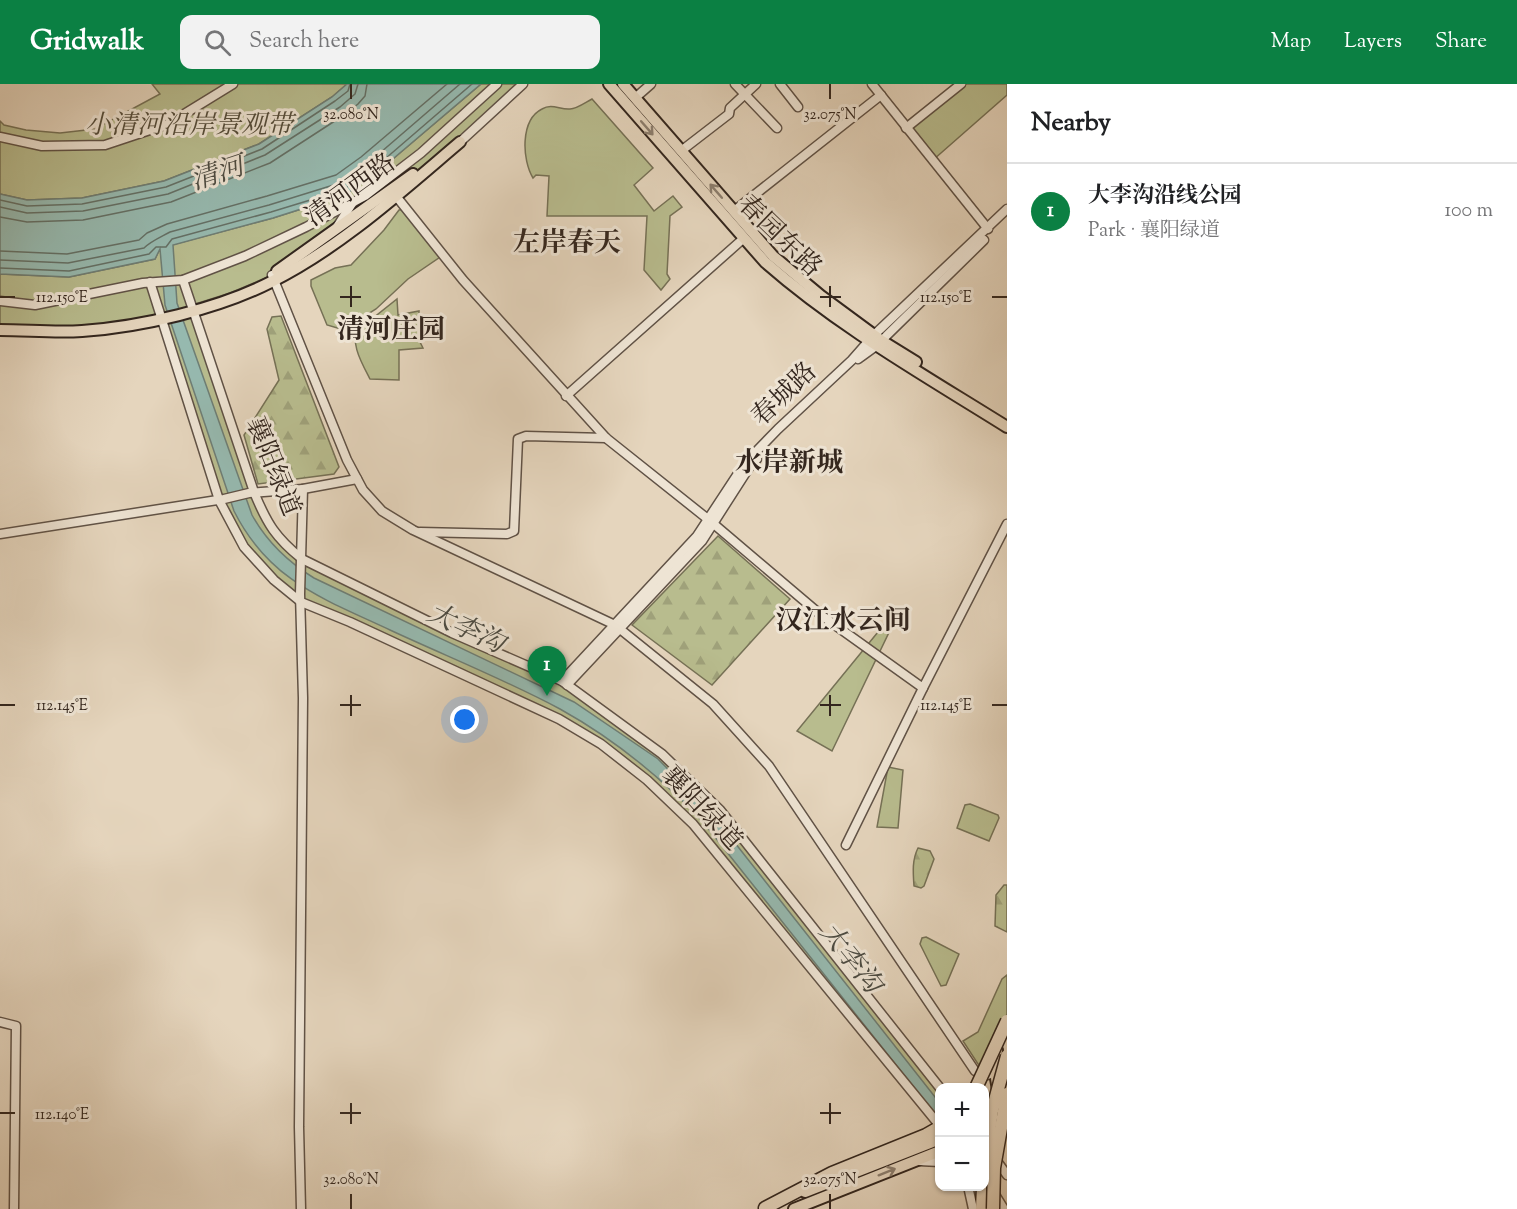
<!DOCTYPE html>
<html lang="en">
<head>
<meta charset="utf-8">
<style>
	:root { --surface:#fff; --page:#f2f2f2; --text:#202124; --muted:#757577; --line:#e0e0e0; --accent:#0b8043 }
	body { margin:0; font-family:"Sorts Mill Goudy","Noto Serif SC",serif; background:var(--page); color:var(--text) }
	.controls { position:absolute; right:18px; bottom:18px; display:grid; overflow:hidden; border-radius:12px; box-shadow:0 2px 4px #0004 }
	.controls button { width:54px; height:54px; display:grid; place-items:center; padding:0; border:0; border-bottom:2px solid var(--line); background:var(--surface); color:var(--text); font:30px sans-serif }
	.you { position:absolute; left:465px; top:636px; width:21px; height:21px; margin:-15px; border:4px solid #fff; border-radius:50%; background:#1a73e8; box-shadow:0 0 0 9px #1a73e833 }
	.badge { display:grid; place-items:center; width:39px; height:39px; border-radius:50%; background:var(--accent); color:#fff; font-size:20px; font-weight:700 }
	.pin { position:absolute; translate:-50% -50px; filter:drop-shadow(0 2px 3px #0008) }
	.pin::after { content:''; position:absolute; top:32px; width:21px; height:18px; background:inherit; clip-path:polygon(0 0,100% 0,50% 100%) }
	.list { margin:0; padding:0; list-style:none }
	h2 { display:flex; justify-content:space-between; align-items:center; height:78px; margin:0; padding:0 24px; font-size:26px }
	h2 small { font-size:20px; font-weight:400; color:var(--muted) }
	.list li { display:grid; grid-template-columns:39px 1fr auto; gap:18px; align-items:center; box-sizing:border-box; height:96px; padding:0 24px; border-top:2px solid var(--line) }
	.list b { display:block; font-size:22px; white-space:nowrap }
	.list p { margin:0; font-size:20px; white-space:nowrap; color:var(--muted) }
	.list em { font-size:20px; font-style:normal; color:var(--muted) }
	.icon { flex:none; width:33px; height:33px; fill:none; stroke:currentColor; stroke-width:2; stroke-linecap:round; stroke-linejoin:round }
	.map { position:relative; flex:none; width:1007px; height:1125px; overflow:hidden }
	header { display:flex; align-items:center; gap:36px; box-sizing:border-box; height:84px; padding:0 30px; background:var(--accent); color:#fff }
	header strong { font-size:28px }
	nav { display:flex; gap:33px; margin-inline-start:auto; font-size:21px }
	.search { width:420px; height:54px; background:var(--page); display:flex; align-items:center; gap:15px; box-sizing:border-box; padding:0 21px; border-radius:12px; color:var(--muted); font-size:22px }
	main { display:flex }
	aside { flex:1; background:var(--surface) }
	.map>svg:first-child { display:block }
</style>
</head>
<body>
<header>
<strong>Gridwalk</strong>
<div class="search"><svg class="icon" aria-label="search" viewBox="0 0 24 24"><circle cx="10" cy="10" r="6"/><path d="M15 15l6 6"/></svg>Search here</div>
<nav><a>Map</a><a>Layers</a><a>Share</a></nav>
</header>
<main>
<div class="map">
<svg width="1007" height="1125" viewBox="0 0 1007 1125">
	<defs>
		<pattern id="forest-firs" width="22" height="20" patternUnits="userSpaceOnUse" patternTransform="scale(1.5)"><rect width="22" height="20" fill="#b8bc8e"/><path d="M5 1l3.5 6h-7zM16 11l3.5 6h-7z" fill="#9fa17a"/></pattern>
	</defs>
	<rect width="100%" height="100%" fill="#e5d5bd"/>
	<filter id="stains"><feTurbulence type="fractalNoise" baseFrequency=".00333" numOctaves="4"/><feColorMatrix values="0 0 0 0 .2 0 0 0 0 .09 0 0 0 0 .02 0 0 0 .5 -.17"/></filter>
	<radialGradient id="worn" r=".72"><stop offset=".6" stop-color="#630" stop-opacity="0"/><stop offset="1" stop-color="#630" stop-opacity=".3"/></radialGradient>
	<g fill="#b8bc8e" stroke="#767156" stroke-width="1.5">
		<path d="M152,0H347L332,13L259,60L164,97L82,114L27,116L0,110V37L4,41L26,46L60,49L95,45L160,10Z"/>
		<path d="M481,0H523L460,57L389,106L314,162L268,193L230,209L192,221L265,436L302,475L562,597L662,670L720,726L939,1005V1042L693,740L647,696L559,635L301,518L244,463L219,416L158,234L81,244L0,243V190L69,193L155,175L160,164L273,134L345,111L374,91Z"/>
		<path d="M961,0H1007V11L933,76L906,44Z"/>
		<path d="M592,15L653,84L634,101L654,127L673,112L682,123L670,132L667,190L670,195L661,206L644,186L647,132H547L549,92L536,91L533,94C522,76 520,36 542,25C552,19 560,26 570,25C577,25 586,18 592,15Z"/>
		<path d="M406,125L443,171L408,195L376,225L352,240L348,247L327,241L311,202V196L335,184L351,181L384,146L399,126Z"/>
		<path d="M397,215L398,231L419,227L420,258L423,264L399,266V296L370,295C360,276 350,259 358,238L373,234Z"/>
		<path d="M887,537L893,540L832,667L797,647Z"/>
		<path d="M888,683L903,686L898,744L877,743Z"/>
		<path d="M970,720L998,731L999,734L989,757L957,744L965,721Z"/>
		<path d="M926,853L959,870L946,901L941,902L920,860L922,854Z"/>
		<path d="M1007,891V930L984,983L978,980L963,957L978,948L1002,895Z"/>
	</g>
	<g fill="url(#forest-firs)" stroke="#767156" stroke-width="1.5">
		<path d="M281,232L339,383L334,390L258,400L244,351L279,296L267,245L272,233Z"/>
		<path d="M718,452L790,515L712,601L632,541Z"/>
		<path d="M918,764L930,767L934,775L924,802L921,804L914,802C913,788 912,776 918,764Z"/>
		<path d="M1004,801H1007V848L995,842L996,811Z"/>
	</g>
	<path fill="#96b9af" stroke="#6e7e75" stroke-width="1.5" d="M347,0H481L374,91L345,111L273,134L173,161L177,219L252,431C267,458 288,478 314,494L574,618L658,675L713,731L939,1018V1035L703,738C661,693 614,655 560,625C506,596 446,572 390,546C324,515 269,497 234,427L165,221L160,165L155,175L69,193L0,190V110L27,116L82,114L164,97L259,60L332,13Z"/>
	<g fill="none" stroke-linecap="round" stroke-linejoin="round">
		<g stroke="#647066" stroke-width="1.5">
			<path d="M0,116L27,122L82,120L166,103L262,65L335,17L348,7L350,0"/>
			<path d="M0,123L27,129L83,127L168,110L265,71L340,23L355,10L358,0"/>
			<path d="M0,133L27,138L83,136L171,118L270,79L344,31L358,20L365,12L367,0"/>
			<path d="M0,167L67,170L139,156L147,149L167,140L267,112L336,91L361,73L447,0"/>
			<path d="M0,176L68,179L144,164C151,157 161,153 170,148L269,121L340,99L366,81L460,0"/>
			<path d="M0,184L69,187L149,170L156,163H166L172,155L271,128L343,106L371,87L472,0"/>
		</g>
		<defs>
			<g id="minor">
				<path d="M735,0L777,44"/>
				<path d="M780,0L798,23"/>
				<path d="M872,0L988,145"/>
				<path d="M635,14L651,0"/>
				<path d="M906,44L961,0"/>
				<path d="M0,53L42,62L105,61L168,40L233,0"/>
				<path d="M460,58L523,0"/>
				<path d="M681,67L729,30L730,24L756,0"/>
				<path d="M396,112L463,196L606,354L709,436L821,531L923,604L1007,440"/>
				<path d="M734,127L881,11"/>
				<path d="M337,143L353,118"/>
				<path d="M272,191L347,376L363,406L382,427L413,446L615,541L713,620L769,682L975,987L988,991"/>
				<path d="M183,196L254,408C267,440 276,454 302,475L452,549L562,597L662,670L720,726L940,1004"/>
				<path d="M150,198L219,416L244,463L274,496L301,518L350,538L559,635L601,660L647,696L693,740L940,1042"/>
				<path d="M0,217L35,221L143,199L183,196L245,172L306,143L365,112L421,69L497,0"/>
				<path d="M858,275L876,262L984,156"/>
				<path d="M566,312L744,154"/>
				<path d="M303,405L357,395"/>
				<path d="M420,448L507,450L514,447L518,355L526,352L606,354"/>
				<path d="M0,450L224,415L249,409L303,405L300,510L303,614L299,1043L301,1125"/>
				<path d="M562,597L697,452L745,379L778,345L852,276L874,251L1007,125"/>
				<path d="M567,601L702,457L750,382L757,375"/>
				<path d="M846,761L923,604"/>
				<path d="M0,938L16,942L14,1125"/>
				<path d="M994,1073L1007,1091"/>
				<path d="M919,1077L940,1078"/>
				<path d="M968,1102L973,1125"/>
				<path d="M994,1109L1004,1125"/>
			</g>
			<g id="major">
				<path d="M609,0L765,178C839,243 924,291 1007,343"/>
				<path d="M623,0L773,172L821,212L882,257L916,278"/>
				<path d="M277,187L413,90"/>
				<path d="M0,246C27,246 55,249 82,247C141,243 218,225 271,198C341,163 401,108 460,58"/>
				<path d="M997,966C994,980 995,992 998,1006"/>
				<path d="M805,1108L940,1055"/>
				<path d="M794,1125L940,1067"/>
			</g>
			<g id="highway">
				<path d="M765,1124L832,1089L926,1051L940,1043"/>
				<path d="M982,1125L983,1102"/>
			</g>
		</defs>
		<use href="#minor" stroke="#605246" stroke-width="11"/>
		<use href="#major" stroke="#33261e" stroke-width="14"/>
		<use href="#highway" stroke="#33261e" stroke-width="15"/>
		<use href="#minor" stroke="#eee4d4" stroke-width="8"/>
		<use href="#major" stroke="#e5d5bd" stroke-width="10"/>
		<use href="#highway" stroke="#e5d5bd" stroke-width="12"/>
		<defs>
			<g id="highway-bridge">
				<path d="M976,1004L1007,937"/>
				<path d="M984,1083L992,1027L1007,972"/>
				<path d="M993,1125L994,1084L1007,1010"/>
			</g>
		</defs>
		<use href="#highway-bridge" stroke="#33261e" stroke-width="15" stroke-linecap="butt"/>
		<use href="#highway-bridge" stroke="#e5d5bd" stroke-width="12"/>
	</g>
	<defs><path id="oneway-shaft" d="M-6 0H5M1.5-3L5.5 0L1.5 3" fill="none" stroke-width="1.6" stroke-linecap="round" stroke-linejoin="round" transform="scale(1.5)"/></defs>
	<g stroke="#8c7e6e">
		<use href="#oneway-shaft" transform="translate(647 44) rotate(49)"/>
		<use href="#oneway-shaft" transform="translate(716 107) rotate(-131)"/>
		<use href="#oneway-shaft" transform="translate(887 1088) rotate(-22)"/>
	</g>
	<path fill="none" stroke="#33261e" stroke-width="2" d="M351,0V15M830,0V15M351,202V223M830,202V223M0,213H15M340,213H361M820,213H841M992,213H1007M351,611V632M830,611V632M0,621H15M340,621H361M820,621H841M992,621H1007M351,1019V1040M830,1019V1040M0,1029H15M340,1029H361M820,1029H841M351,1110V1125M830,1110V1125"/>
	<g text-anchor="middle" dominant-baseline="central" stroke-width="6" stroke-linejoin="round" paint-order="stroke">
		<g font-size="26" font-style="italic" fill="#544c3a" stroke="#eee4d4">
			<text x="189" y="42">小清河沿岸景观带</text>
		</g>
		<g font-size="26" fill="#33261e" stroke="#eee4d4">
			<text transform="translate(351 107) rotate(-36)">清河西路</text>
			<text transform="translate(779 153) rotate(44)">春园东路</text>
			<text transform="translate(785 311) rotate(-44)">春城路</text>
			<text transform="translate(272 383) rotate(68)">襄阳绿道</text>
			<text transform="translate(701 725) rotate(47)">襄阳绿道</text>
		</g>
		<g font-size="27" font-style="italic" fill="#4c4b42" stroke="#eee4d4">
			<text transform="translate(218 91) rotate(-18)">清河</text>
			<text transform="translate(465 546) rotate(25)">大李沟</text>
			<text transform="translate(849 875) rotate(51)">大李沟</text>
		</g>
		<g font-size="27" font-weight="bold" fill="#33261e" stroke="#eee4d4">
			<text x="567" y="160">左岸春天</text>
			<text x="391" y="247">清河庄园</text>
			<text x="789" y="380">水岸新城</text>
			<text x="843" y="538">汉江水云间</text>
		</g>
	</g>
	<g font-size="15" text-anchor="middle" fill="#33261e" stroke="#eee4d4" stroke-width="6" stroke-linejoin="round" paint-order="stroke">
		<text x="351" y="35">32.080°N</text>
		<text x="830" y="35">32.075°N</text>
		<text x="946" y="218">112.150°E</text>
		<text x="62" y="218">112.150°E</text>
		<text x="946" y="626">112.145°E</text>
		<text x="62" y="626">112.145°E</text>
		<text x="62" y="1035">112.140°E</text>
		<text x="351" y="1100">32.080°N</text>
		<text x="830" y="1100">32.075°N</text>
	</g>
	<rect width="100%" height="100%" filter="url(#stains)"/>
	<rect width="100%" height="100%" fill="url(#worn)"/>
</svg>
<div class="controls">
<button>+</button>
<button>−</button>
</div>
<div class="you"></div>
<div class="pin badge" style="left:547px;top:612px">1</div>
</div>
<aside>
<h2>Nearby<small></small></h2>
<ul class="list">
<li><span class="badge">1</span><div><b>大李沟沿线公园</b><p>Park · 襄阳绿道</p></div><em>100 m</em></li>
</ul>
</aside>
</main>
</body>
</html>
